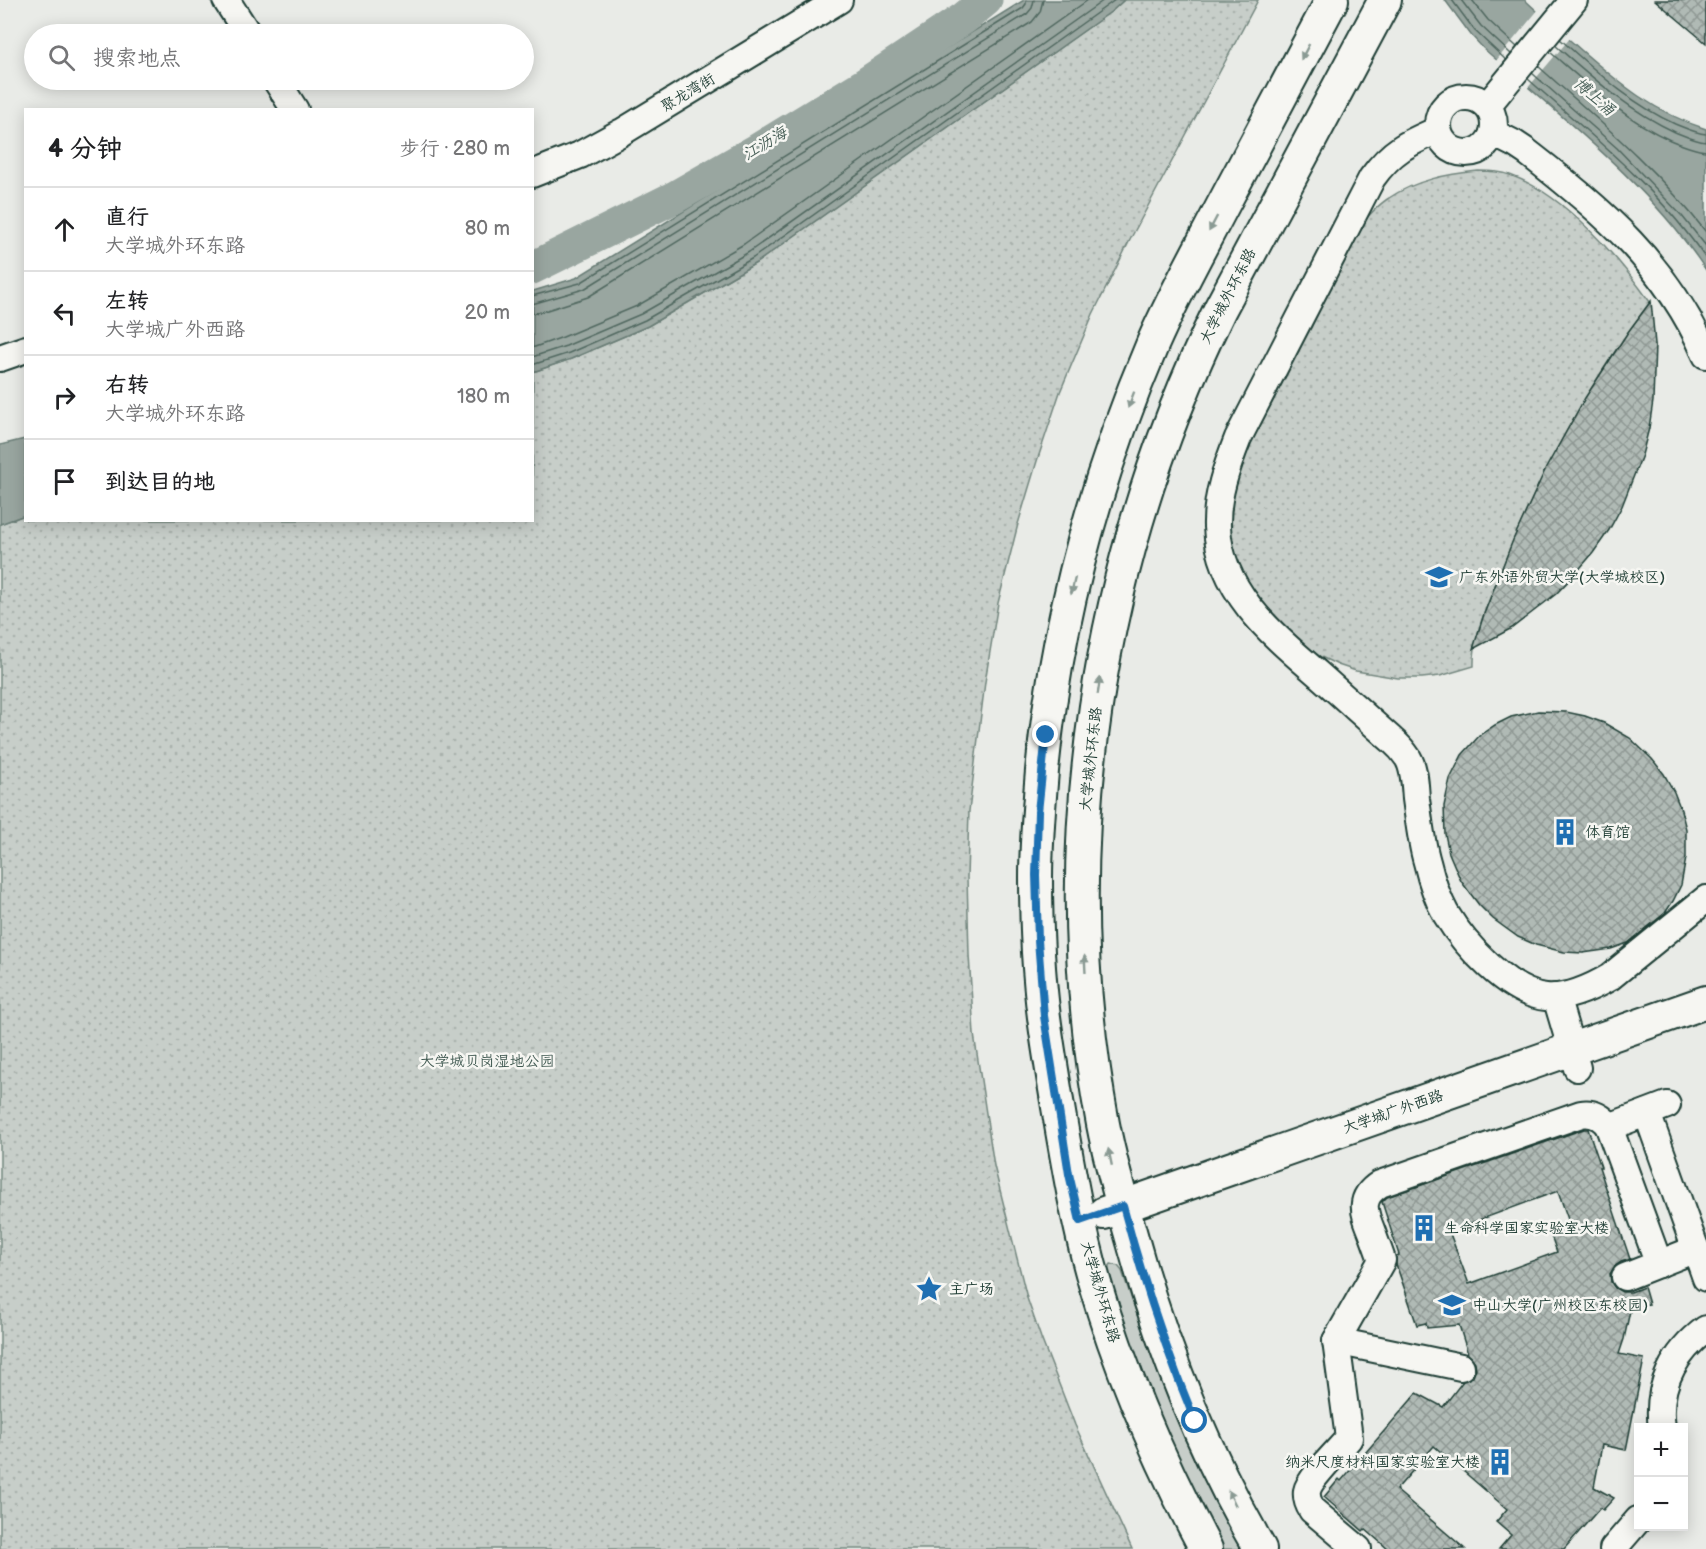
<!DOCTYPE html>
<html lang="zh">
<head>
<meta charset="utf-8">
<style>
	:root { --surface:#fff; --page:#f6f6f6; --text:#202124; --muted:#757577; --line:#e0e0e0 }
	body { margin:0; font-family:"Balsamiq Sans","LXGW WenKai TC",sans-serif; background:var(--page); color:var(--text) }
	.controls { position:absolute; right:18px; bottom:18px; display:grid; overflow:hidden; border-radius:0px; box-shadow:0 3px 15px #0003 }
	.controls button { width:54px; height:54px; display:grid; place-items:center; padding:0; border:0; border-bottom:2px solid var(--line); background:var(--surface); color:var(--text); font:30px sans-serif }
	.stop { position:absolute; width:18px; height:18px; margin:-14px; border:4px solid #1f6fb2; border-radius:50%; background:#fff }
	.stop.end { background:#1f6fb2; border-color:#fff; box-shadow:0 2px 6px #0008 }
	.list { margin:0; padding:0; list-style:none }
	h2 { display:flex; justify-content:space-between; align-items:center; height:78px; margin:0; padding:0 24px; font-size:26px }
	h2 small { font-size:20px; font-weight:400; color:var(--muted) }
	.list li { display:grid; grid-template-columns:39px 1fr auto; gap:18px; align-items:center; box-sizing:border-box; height:84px; padding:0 24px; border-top:2px solid var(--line) }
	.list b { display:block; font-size:22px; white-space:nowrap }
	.list p { margin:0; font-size:20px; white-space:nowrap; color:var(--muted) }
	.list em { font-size:20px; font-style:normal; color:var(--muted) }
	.icon { flex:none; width:33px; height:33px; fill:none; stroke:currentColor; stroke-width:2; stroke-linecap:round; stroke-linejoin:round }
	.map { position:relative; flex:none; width:1706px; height:1549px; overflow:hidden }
	.search { position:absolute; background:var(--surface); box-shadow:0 3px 15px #0003; left:24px; top:24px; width:510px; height:66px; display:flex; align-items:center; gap:15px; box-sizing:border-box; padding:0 21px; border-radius:33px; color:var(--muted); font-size:22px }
	.panel { position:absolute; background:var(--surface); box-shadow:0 3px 15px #0003; left:24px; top:108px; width:510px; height:414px; border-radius:0px }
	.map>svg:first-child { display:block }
</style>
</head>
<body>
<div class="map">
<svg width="1706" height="1549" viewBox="0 0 1706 1549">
	<defs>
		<pattern id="park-dots" width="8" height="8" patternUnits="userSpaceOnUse" patternTransform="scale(1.5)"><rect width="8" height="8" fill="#c7cec9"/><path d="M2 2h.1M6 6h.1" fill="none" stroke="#aab2ad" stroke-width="1.8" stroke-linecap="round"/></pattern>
		<pattern id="building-cross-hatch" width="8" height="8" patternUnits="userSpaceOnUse" patternTransform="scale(1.5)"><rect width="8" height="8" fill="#b0bab5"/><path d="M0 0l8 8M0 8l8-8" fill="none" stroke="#8f9894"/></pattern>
	</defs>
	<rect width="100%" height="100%" fill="#e9ebe7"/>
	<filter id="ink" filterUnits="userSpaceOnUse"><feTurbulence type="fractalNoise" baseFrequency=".0167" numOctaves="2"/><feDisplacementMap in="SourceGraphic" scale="12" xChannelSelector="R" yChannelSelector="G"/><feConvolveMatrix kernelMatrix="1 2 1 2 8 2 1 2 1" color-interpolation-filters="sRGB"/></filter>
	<g filter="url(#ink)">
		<path fill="#c7cec9" stroke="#73867e" stroke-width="1.5" d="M1111,1264L1118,1266L1122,1271C1135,1308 1147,1346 1162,1383C1183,1440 1211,1497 1241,1549H1222L1172,1449L1124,1329L1107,1270Z"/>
		<g fill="url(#park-dots)" stroke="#73867e" stroke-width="1.5">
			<path d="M1124,0H1258L1132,236L1093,314L1060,392L1037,461L1018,524L998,603L985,682L969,811L967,877L969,955L974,1034L994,1166L1027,1298L1041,1338L1075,1425L1132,1549H0V524L25,515L26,520H532L533,372L571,359L648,326L756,263L1112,11Z"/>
			<path d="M1478,171C1489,171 1500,171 1510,175C1564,194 1618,257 1650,302C1586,387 1536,480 1498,578C1487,606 1473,635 1474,666L1440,676L1422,678H1398L1356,671L1338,665L1315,654L1298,643L1247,591L1229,536L1228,506L1244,453L1362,223C1370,214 1379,204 1389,198C1416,180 1447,174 1478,171Z"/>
		</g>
		<g fill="#99a6a0" stroke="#687c75" stroke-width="1.5">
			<path d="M1024,0H1124L1112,11L756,263L648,326L571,359L533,372V291L576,278Z"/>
			<path d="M1445,0H1525C1543,17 1562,33 1581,50C1620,84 1655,113 1706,129V270C1647,182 1561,117 1483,48L1471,35Z"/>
			<path d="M25,439V515L0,524V445Z"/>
		</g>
		<path fill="#e9ebe7" d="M1539,9L1571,37L1526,90L1495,62Z"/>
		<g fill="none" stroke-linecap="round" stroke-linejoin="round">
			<g stroke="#50675f" stroke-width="1.5">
				<path d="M1452,0L1475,31L1506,60"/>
				<path d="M1461,0L1481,26L1511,54"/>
				<path d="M1472,0L1488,20L1517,47"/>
				<path d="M1560,39C1596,71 1631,104 1675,124C1685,128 1695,133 1706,134"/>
				<path d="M1555,45C1593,78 1629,111 1675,132C1685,136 1695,141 1706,142"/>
				<path d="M1550,52C1588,85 1624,119 1670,140C1682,145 1694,150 1706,151"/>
				<path d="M1538,66C1597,119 1657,169 1706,232"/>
				<path d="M1532,73L1617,148L1682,216L1706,246"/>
				<path d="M1528,79C1591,135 1659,189 1706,259"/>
				<path d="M532,296L580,283L1023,8L1026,4V0"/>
				<path d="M532,304L584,289L1027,14L1032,8L1034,0"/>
				<path d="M532,313L541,312L588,297L1032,22L1040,12L1043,0"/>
				<path d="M532,348L563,337L637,306L744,244L1088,0"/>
				<path d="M532,357L566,346L641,314L749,252L1104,0"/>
				<path d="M532,365L569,353L645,320L753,258L1115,0"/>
			</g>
			<path stroke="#99a6a0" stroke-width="33" d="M532,268L675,197L757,150L865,84L964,18L986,0"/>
		</g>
		<g fill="url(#building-cross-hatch)" stroke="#1f3d34" stroke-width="1.5" fill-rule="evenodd">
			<path d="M1655,0H1706V43Z"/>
			<path d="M1651,301L1655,344L1653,401L1649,428L1642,455L1622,506L1609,530L1593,553L1575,574L1556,594L1512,628L1473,649L1484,614L1513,540L1546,468L1585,398L1628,332Z"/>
			<path d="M1538,711L1566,712L1585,716L1604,723L1630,738L1652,759L1664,774L1674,792L1681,810L1686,829V858L1681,885L1673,901L1665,913L1628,943L1611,949L1583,953L1564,952L1536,945L1518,937L1493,919L1479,905L1461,881L1449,853L1445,834L1444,806L1450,779L1462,755L1480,735L1495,725L1511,717Z"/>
			<path d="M1584,1129H1588L1601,1167H1599L1630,1259L1621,1262L1614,1267L1610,1274L1611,1282L1615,1288L1622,1292H1631L1644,1287L1649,1304L1631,1306L1624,1339L1619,1354L1644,1359L1626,1450L1602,1445L1594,1487L1614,1498L1603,1510L1600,1508L1564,1549H1499L1511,1535L1496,1522L1507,1509L1434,1446L1396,1490L1465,1549H1388L1365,1529L1363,1531L1324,1497L1339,1479L1341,1481L1417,1393L1443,1407L1463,1381L1473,1377L1476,1369L1475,1362L1468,1354L1459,1325L1427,1328L1426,1323L1417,1325L1396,1264V1256L1399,1255L1382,1202L1387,1197ZM1558,1191L1570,1225L1550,1233L1557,1252L1469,1284L1449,1231Z"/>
		</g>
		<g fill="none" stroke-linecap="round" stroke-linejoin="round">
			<defs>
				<g id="minor">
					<path d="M226,0L248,34"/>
					<path d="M276,80L295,110"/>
					<circle cx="1466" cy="125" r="28"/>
					<path d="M1487,106L1574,0"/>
					<path d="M1438,130C1408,143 1392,150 1372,178L1238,438C1227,466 1216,496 1217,527C1220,592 1273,635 1318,674C1343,696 1368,719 1393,741C1399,746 1404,752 1408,758C1415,770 1415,786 1416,799C1419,820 1421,842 1427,862C1431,879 1437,898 1446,914C1464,944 1509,994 1546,997C1568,999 1591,988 1610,977L1706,899"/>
					<path d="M1493,133L1515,144L1527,152C1603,211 1667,265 1706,355"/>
					<path d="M532,174L580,155L622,132L839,0"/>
					<path d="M0,358L26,349"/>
					<path d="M1556,997L1577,1068"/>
					<path d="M1647,1113L1706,1278"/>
					<path d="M1609,1127L1667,1105"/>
					<path d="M1625,1277L1696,1249"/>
					<path d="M1336,1341L1461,1367"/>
					<path d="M1662,1428C1656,1386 1674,1353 1706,1329"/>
					<path d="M1358,1549L1312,1510C1308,1504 1306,1499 1307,1491C1309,1479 1340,1449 1349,1438L1336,1341L1382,1260C1379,1251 1375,1241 1372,1232C1364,1212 1358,1198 1380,1184L1581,1114C1593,1112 1603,1117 1609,1127L1659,1264"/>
					<path d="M1613,1549L1638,1520"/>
				</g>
				<g id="major">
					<path d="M1104,1213L1706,1002"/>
					<path d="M1206,1549C1161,1464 1122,1376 1095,1284C1078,1226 1068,1166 1058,1107C1053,1077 1048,1047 1044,1017C1038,972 1036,924 1036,878C1036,842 1039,807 1042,771C1056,623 1095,479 1153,343C1174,295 1200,249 1224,203C1260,136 1296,68 1332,0"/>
					<path d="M1260,1549C1208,1459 1168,1363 1139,1263C1126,1217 1112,1171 1103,1124C1051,849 1097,559 1220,309L1385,0"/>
				</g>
			</defs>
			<use href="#minor" stroke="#1f3d34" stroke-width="30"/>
			<use href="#major" stroke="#1f3d34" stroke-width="36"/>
			<use href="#minor" stroke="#f6f6f2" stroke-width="26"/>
			<use href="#major" stroke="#f6f6f2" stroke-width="32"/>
		</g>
		<defs><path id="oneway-solid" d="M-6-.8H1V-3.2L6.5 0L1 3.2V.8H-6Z" transform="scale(1.5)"/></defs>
		<g fill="#8a9a93">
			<use href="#oneway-solid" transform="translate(1305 52) rotate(118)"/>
			<use href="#oneway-solid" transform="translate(1213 224) rotate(118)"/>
			<use href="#oneway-solid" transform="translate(1131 400) rotate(111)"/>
			<use href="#oneway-solid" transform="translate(1073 586) rotate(103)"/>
			<use href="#oneway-solid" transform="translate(1099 686) rotate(-81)"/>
			<use href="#oneway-solid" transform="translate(1085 964) rotate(-93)"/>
			<use href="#oneway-solid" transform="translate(1110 1157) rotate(-102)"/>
			<use href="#oneway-solid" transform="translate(1232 1498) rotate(-116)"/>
		</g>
	</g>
	<g fill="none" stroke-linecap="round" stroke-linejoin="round" filter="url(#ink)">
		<path stroke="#1f6fb2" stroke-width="8" d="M1046,735L1038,812L1036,875L1038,940L1044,1016L1069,1174L1080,1221L1123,1206C1143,1280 1166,1351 1195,1421"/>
	</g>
	<defs>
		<symbol id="university-bare" viewBox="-9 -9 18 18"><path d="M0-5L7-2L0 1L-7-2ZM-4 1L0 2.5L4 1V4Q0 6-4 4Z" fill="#1f6fb2" stroke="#f6f6f2" stroke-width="2.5" paint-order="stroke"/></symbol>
		<symbol id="building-bare" viewBox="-9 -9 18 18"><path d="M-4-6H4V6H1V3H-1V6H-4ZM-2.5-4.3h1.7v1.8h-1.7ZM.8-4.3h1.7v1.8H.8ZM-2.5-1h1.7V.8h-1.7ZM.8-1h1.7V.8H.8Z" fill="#1f6fb2" stroke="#f6f6f2" stroke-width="2.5" paint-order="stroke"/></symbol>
		<symbol id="sight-bare" viewBox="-9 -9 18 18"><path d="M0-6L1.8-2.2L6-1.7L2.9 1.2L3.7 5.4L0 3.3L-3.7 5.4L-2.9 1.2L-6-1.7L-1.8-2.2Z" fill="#1f6fb2" stroke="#f6f6f2" stroke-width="2.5" paint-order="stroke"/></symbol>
	</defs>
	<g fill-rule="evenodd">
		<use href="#university-bare" x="1420" y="558" width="38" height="38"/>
		<use href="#building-bare" x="1546" y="813" width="38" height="38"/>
		<use href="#building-bare" x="1405" y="1209" width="38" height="38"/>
		<use href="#sight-bare" x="910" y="1270" width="38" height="38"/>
		<use href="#university-bare" x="1433" y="1286" width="38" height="38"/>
		<use href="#building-bare" x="1481" y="1443" width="38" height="38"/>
	</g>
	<g text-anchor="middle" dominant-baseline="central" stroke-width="5" stroke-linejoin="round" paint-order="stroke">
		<g font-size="15" fill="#1f3d34" stroke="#f6f6f2">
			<text transform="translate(688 93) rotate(-31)">聚龙湾街</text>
			<text transform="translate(1228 296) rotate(-63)">大学城外环东路</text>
			<text transform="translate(1091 759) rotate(-84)">大学城外环东路</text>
			<text transform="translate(1393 1112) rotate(-19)">大学城广外西路</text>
			<text transform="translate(1100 1292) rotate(74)">大学城外环东路</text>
		</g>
		<g font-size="15" fill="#1f3d34" stroke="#f6f6f2" text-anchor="start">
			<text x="1459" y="577">广东外语外贸大学(大学城校区)</text>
			<text x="1585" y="832">体育馆</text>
			<text x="1444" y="1228">生命科学国家实验室大楼</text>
			<text x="949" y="1289">主广场</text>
			<text x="1472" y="1305">中山大学(广州校区东校园)</text>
			<text x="1480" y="1462" text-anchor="end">纳米尺度材料国家实验室大楼</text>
		</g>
		<g font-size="15" fill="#415a52" stroke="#f6f6f2">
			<text x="487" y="1061">大学城贝岗湿地公园</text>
		</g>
		<g font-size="16" font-style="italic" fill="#445c54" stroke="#f6f6f2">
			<text transform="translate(1594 97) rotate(41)">博上涌</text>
			<text transform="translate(765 144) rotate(-31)">江沥海</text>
		</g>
	</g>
</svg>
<div class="controls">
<button>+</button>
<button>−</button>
</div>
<div class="stop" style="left:1195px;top:1421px"></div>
<div class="stop end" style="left:1046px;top:735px"></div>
<div class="search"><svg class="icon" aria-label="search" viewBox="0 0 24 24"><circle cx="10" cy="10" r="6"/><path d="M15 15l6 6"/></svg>搜索地点</div>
<section class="panel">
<h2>4 分钟<small>步行 · 280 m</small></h2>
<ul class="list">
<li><svg class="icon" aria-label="ahead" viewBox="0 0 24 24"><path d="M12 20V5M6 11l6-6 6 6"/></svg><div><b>直行</b><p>大学城外环东路</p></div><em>80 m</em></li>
<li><svg class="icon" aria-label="left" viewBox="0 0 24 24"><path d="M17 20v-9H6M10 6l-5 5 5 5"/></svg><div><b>左转</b><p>大学城广外西路</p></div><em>20 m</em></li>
<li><svg class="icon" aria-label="right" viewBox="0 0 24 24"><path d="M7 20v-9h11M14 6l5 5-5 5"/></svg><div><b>右转</b><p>大学城外环东路</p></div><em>180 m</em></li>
<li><svg class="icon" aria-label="arrive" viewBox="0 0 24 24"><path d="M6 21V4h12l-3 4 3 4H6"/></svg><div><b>到达目的地</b></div></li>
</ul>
</section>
</div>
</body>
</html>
